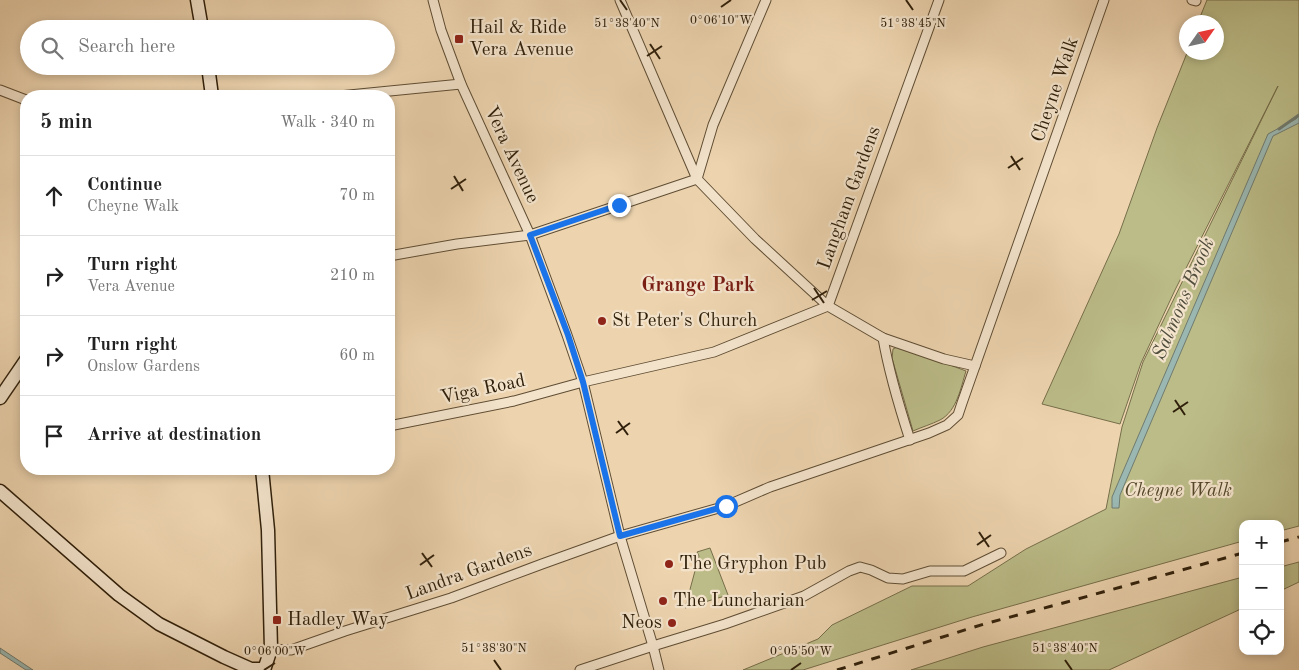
<!DOCTYPE html>
<html lang="en">
<head>
<meta charset="utf-8">
<style>
	:root { --surface:#fff; --page:#f2f2f2; --text:#222; --muted:#767676; --line:#e0e0e0 }
	body { margin:0; font-family:"Old Standard TT",serif; background:var(--page); color:var(--text) }
	.controls { position:absolute; right:15px; bottom:15px; display:grid; overflow:hidden; border-radius:10px; box-shadow:0 2px 8px #0003 }
	.controls button { width:45px; height:45px; display:grid; place-items:center; padding:0; border:0; border-bottom:1px solid var(--line); background:var(--surface); color:var(--text); font:25px sans-serif }
	.compass { position:absolute; left:1179px; top:15px; width:45px; height:45px; border-radius:50%; background:var(--surface); box-shadow:0 2px 8px #0003; rotate:56deg }
	.stop { position:absolute; width:15px; height:15px; margin:-11px; border:4px solid #1a73e8; border-radius:50%; background:#fff }
	.stop.end { background:#1a73e8; border-color:#fff; box-shadow:0 1px 5px #0008 }
	.list { margin:0; padding:0; list-style:none }
	h2 { display:flex; justify-content:space-between; align-items:center; height:65px; margin:0; padding:0 20px; font-size:21px }
	h2 small { font-size:16px; font-weight:400; color:var(--muted) }
	.list li { display:grid; grid-template-columns:32px 1fr auto; gap:15px; align-items:center; box-sizing:border-box; height:80px; padding:0 20px; border-top:1px solid var(--line) }
	.list b { display:block; font-size:19px; white-space:nowrap }
	.list p { margin:0; font-size:16px; white-space:nowrap; color:var(--muted) }
	.list em { font-size:16px; font-style:normal; color:var(--muted) }
	.icon { flex:none; width:28px; height:28px; fill:none; stroke:currentColor; stroke-width:2; stroke-linecap:round; stroke-linejoin:round }
	.map { position:relative; flex:none; width:1299px; height:670px; overflow:hidden }
	.search { position:absolute; background:var(--surface); box-shadow:0 2px 8px #0003; left:20px; top:20px; width:375px; height:55px; display:flex; align-items:center; gap:12px; box-sizing:border-box; padding:0 18px; border-radius:28px; color:var(--muted); font-size:19px }
	.panel { position:absolute; background:var(--surface); box-shadow:0 2px 8px #0003; left:20px; top:90px; width:375px; height:385px; border-radius:20px }
	.map>svg:first-child { display:block }
</style>
</head>
<body>
<div class="map">
<svg width="1299" height="670" viewBox="0 0 1299 670">
	<rect width="100%" height="100%" fill="#edd4af"/>
	<filter id="stains"><feTurbulence type="fractalNoise" baseFrequency=".004" numOctaves="4"/><feColorMatrix values="0 0 0 0 .2 0 0 0 0 .09 0 0 0 0 .02 0 0 0 .5 -.17"/></filter>
	<radialGradient id="worn" r=".72"><stop offset=".6" stop-color="#630" stop-opacity="0"/><stop offset="1" stop-color="#630" stop-opacity=".3"/></radialGradient>
	<g fill="#bbbc88" stroke="#766e4a">
		<path d="M1207,0H1299V526L1280,531V524H1243V541L972,617L803,670H743L818,639L832,625L912,586H968L1026,549L1106,509L1122,427L1143,362L1278,86L1175,290L1141,363L1120,424L1042,404L1119,234L1157,128L1187,53L1216,52V22H1198Z"/>
		<path d="M899,346L966,371C961,387 957,411 940,420C932,424 922,427 913,431L892,358L893,349Z"/>
		<path d="M710,548L728,595L685,608L699,556L697,552Z"/>
		<path d="M1299,562V582L1280,591V567Z"/>
		<path d="M1243,577V608L1109,670H911L983,647Z"/>
	</g>
	<g fill="#9ab7b1" stroke="#707b6f">
		<path d="M1299,116V123L1273,136L1120,495L1119,508H1112V497L1268,134L1296,119Z"/>
		<path d="M0,648L33,670H26L0,653Z"/>
	</g>
	<g fill="none" stroke-linecap="round" stroke-linejoin="round">
		<path stroke="#707b6f" stroke-width="3" d="M1279,129L1299,115"/>
		<defs>
			<g id="street">
				<path d="M433,0L441,30L461,84L530,235L567,335L583,382L620,536L653,646L659,670"/>
				<path d="M620,0L697,179L755,239L828,306L883,338L944,359L975,366"/>
				<path d="M1192,0L1196,1"/>
				<path d="M0,90L26,100"/>
				<path d="M339,96L461,84"/>
				<path d="M389,256L457,244L530,235L697,179L713,125L766,0"/>
				<path d="M883,338C889,373 899,406 910,440"/>
				<path d="M389,426L514,401L583,382L714,352L828,306L939,0"/>
				<path d="M271,649L291,650L345,631L451,598L542,564L620,536L726,506L770,487L929,433L947,425L958,415L962,403L1104,0"/>
				<path d="M580,670L653,646L725,624L804,596L849,571L860,567L871,570L888,578L903,579L930,571H964L1001,553"/>
			</g>
			<g id="secondary">
				<path d="M197,0L202,29"/>
				<path d="M208,66L212,96"/>
				<path d="M0,398L26,360"/>
				<path d="M262,469L268,530L271,649L264,670"/>
				<path d="M0,491L119,595L159,624L224,657L251,669H264"/>
			</g>
		</defs>
		<use href="#street" stroke="#5f4d34" stroke-width="11"/>
		<use href="#secondary" stroke="#30200b" stroke-width="15"/>
		<use href="#street" stroke="#f3e3cb" stroke-width="9"/>
		<use href="#secondary" stroke="#f3e3cb" stroke-width="12"/>
		<g stroke="#30200b" stroke-width="3" stroke-dasharray="9 9" stroke-linecap="butt">
			<path d="M1280,542L1299,537"/>
			<path d="M837,670L984,624L1067,602L1243,553"/>
		</g>
	</g>
	<g fill="none" stroke-linecap="round" stroke-linejoin="round">
		<path stroke="#1a73e8" stroke-width="6" d="M619,205L530,235L568,335L583,382L620,536L726,506"/>
	</g>
	<path fill="none" stroke="#30200b" stroke-width="2" d="M620,0L627,10M906,0L913,10M721,7L731,0M650,44L660,59M647,56L662,46M1011,156L1020,170M1008,168L1023,158M454,176L463,191M451,189L466,179M814,288L824,303M812,300L827,291M1175,400L1185,415M1173,412L1188,402M618,421L628,435M616,433L630,423M979,532L989,547M977,545L991,535M422,553L432,567M420,565L434,555M494,660L501,670M1065,660L1072,670M264,670L275,663M791,670L801,663"/>
	<g fill="#8f2418" stroke="#f3e3cb" stroke-width="2">
		<rect x="454" y="34" width="10" height="10" rx="2.5"/>
		<circle cx="602" cy="321" r="5"/>
		<circle cx="669" cy="564" r="5"/>
		<circle cx="663" cy="601" r="5"/>
		<rect x="272" y="615" width="10" height="10" rx="2.5"/>
		<circle cx="672" cy="623" r="5"/>
	</g>
	<g text-anchor="middle" dominant-baseline="central" stroke-width="4.5" stroke-linejoin="round" paint-order="stroke">
		<g font-size="19" fill="#30200b" stroke="#f3e3cb" text-anchor="start">
			<text x="469" y="28">Hail &amp; Ride<tspan x="469" dy="22">Vera Avenue</tspan></text>
			<text x="612" y="321">St Peter's Church</text>
			<text x="679" y="564">The Gryphon Pub</text>
			<text x="673" y="601">The Luncharian</text>
			<text x="287" y="620">Hadley Way</text>
			<text x="662" y="623" text-anchor="end">Neos</text>
		</g>
		<g font-size="19" fill="#30200b" stroke="#f3e3cb">
			<text transform="translate(1056 90) rotate(-71)">Cheyne Walk</text>
			<text transform="translate(511 155) rotate(65)">Vera Avenue</text>
			<text transform="translate(850 198) rotate(-70)">Langham Gardens</text>
			<text transform="translate(483 390) rotate(-12)">Viga Road</text>
			<text transform="translate(469 573) rotate(-20)">Landra Gardens</text>
		</g>
		<g font-size="19" font-style="italic" fill="#53472a" stroke="#f3e3cb">
			<text x="1178" y="491">Cheyne Walk</text>
		</g>
		<g font-size="20" font-weight="bold" fill="#7a1f14" stroke="#f3e3cb">
			<text x="698" y="286">Grange Park</text>
		</g>
		<g font-size="20" font-style="italic" fill="#504d3d" stroke="#f3e3cb">
			<text transform="translate(1184 299) rotate(-67)">Salmons Brook</text>
		</g>
	</g>
	<g font-size="12" text-anchor="middle" fill="#30200b" stroke="#f3e3cb" stroke-width="4.5" stroke-linejoin="round" paint-order="stroke">
		<text x="721" y="24">0°06'10"W</text>
		<text x="913" y="27">51°38'45"N</text>
		<text x="627" y="27">51°38'40"N</text>
		<text x="494" y="652">51°38'30"N</text>
		<text x="1065" y="652">51°38'40"N</text>
		<text x="275" y="655">0°06'00"W</text>
		<text x="801" y="655">0°05'50"W</text>
	</g>
	<rect width="100%" height="100%" filter="url(#stains)"/>
	<rect width="100%" height="100%" fill="url(#worn)"/>
</svg>
<div class="controls">
<button>+</button>
<button>−</button>
<button><svg class="icon" aria-label="locate" viewBox="0 0 24 24"><circle cx="12" cy="12" r="6"/><path d="M12 2v4M12 18v4M2 12h4M18 12h4"/></svg></button>
</div>
<svg class="compass" viewBox="-18 -18 36 36"><path d="M0-13l5 13h-10z" fill="#e53935"/><path d="M0 13l5-13h-10z" fill="#767676"/></svg>
<div class="stop" style="left:726px;top:506px"></div>
<div class="stop end" style="left:619px;top:205px"></div>
<div class="search"><svg class="icon" aria-label="search" viewBox="0 0 24 24"><circle cx="10" cy="10" r="6"/><path d="M15 15l6 6"/></svg>Search here</div>
<section class="panel">
<h2>5 min<small>Walk · 340 m</small></h2>
<ul class="list">
<li><svg class="icon" aria-label="ahead" viewBox="0 0 24 24"><path d="M12 20V5M6 11l6-6 6 6"/></svg><div><b>Continue</b><p>Cheyne Walk</p></div><em>70 m</em></li>
<li><svg class="icon" aria-label="right" viewBox="0 0 24 24"><path d="M7 20v-9h11M14 6l5 5-5 5"/></svg><div><b>Turn right</b><p>Vera Avenue</p></div><em>210 m</em></li>
<li><svg class="icon" aria-label="right" viewBox="0 0 24 24"><path d="M7 20v-9h11M14 6l5 5-5 5"/></svg><div><b>Turn right</b><p>Onslow Gardens</p></div><em>60 m</em></li>
<li><svg class="icon" aria-label="arrive" viewBox="0 0 24 24"><path d="M6 21V4h12l-3 4 3 4H6"/></svg><div><b>Arrive at destination</b></div></li>
</ul>
</section>
</div>
</body>
</html>
